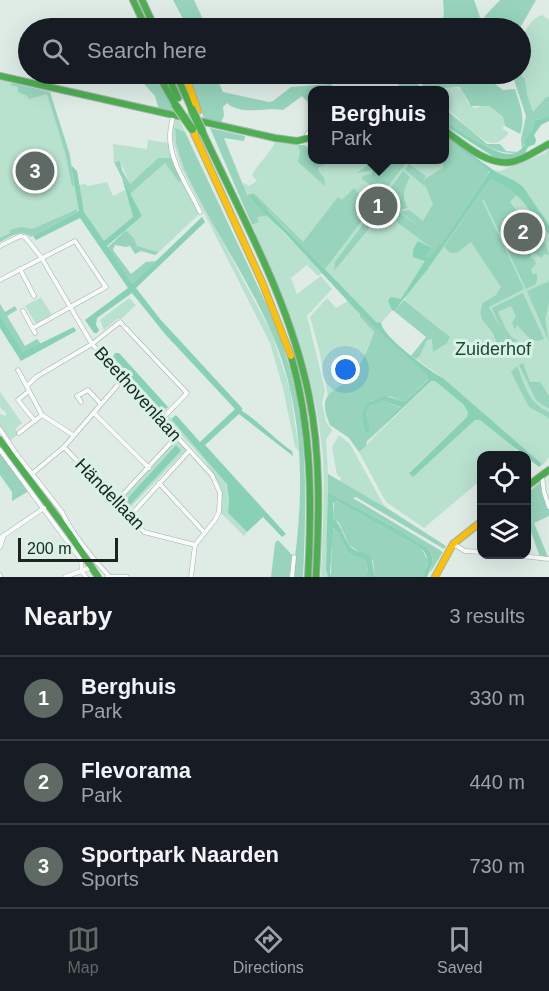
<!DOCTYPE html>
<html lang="en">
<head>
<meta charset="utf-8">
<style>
	:root { --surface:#171b24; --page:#242831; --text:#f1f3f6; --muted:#9ea1a6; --line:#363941; --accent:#606a65 }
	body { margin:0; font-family:Arial,sans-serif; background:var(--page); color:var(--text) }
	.controls { position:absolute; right:18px; bottom:18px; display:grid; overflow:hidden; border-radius:12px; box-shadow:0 6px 24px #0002 }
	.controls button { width:54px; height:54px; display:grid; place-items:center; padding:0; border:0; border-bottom:2px solid var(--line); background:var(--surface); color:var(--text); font:30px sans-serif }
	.scale { position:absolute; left:18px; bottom:15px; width:100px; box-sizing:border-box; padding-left:6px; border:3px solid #1b2420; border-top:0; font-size:16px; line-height:21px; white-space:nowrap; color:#1b2420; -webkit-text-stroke:4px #d9f2e6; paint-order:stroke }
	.you { position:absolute; left:346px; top:370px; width:21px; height:21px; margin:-15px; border:4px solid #fff; border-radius:50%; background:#1a73e8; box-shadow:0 0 0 9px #1a73e833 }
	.badge { display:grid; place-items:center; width:39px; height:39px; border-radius:50%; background:var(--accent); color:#fff; font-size:20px; font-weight:700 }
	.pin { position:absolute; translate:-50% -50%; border:3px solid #fff; box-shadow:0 2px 6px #0006 }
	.popup { position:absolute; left:308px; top:86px; width:141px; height:78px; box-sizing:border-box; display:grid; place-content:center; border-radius:12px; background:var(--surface); filter:drop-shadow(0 2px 4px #0005); font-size:20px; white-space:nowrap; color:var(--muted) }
	.popup b { font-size:22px; color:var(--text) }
	.popup::after { content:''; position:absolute; left:50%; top:100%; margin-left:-12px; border:12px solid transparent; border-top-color:var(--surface) }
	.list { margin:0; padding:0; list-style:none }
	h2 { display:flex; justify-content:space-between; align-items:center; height:78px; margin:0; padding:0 24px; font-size:26px }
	h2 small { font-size:20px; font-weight:400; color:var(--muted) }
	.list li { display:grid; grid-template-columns:39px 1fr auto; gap:18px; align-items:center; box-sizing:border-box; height:84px; padding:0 24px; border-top:2px solid var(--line) }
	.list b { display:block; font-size:22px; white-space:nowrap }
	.list p { margin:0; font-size:20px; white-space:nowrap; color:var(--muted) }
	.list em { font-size:20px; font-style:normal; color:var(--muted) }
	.icon { flex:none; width:33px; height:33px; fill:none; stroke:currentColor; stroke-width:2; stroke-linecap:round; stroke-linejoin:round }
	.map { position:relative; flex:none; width:549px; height:577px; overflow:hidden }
	.search { position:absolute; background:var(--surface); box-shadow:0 6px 24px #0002; left:18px; right:18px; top:18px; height:66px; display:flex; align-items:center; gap:15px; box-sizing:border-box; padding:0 21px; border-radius:33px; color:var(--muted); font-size:22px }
	.sheet { height:330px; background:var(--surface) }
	nav { display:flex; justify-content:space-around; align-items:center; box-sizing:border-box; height:84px; border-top:2px solid var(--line); background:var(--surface); font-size:16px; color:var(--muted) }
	nav a { display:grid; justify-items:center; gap:3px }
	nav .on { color:var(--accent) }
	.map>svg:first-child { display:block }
</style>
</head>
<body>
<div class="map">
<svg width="549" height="577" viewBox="0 0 549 577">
	<rect width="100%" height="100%" fill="#dfece6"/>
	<g fill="#b8e1ce" fill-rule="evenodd">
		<path d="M542,15L549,20V97H546L533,112L527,94L525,79L519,74C526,56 513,44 530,24C534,19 536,17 542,15Z"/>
		<path d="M0,80L50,92L75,186L80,209L32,233L26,230L0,239Z"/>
		<path d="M450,87L462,89L467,102L474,108L487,105L503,117L505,125L502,128L509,133C504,138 500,143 493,143C482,144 453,113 444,105L443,89Z"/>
		<path d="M174,119L180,121L185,132L175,129L176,143L191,182L272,334L290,390L299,451L295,447L283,388L270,343L181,167L172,138Z"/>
		<path d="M444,139L491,175L496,172L494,170L500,171L545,153L549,148V457L543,465L443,378L416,359L427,340L442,330L404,300L406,298L404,296L378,327L299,245L278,217L253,193L247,195L242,184L244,183L249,186L257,181L252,175C258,163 270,154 275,142L298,145L299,147H306L312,142V160H444Z"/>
		<path d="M148,140L170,143L174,158H158L130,184L120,161L114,162L113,144L147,149Z"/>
		<path d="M165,163L183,179L200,213L159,252L137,246L134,238L126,230L142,216L130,194Z"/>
		<path d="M107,182L113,196L125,190L133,217L104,242L84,212L79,185L85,184L88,186Z"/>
		<path d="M268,216L322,273L318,276L307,265L291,278L297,294L321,276L332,289L307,316L325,390L322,403L326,422L332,430L326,440L329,488L326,569L328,577H321C322,534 326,491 322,448C314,369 284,297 252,225L259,222L256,217Z"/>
		<path d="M41,297L52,315L36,324L25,306Z"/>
		<path d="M129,298L136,305L121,319H117L104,330L100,320Z"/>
		<path d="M327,298L336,308L348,301L360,313V317L374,332L363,358L351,377L362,366L377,329L430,378L358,450L333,393L328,396L319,349L310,317Z"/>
		<path d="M431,381H435L464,405L468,413L467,417L409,472L413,476L475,420H480L517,449L509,455H482L481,480L424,528L386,502L359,452Z"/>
		<path d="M0,392L22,423L15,429L19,434L10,440L0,426V414L6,416V413L0,407Z"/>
		<path d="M168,416L224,479L229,491L228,513L247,532L244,536L221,513C224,471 192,447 165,419Z"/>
		<path d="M339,435L350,444L383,504L390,510L340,481L341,478L337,475L332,447Z"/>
		<path d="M177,439L187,449L127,511L119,502ZM176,445L181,450L180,452L130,505L126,500Z"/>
	</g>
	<g fill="#97d4bb">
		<path d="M173,0H194L207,28H188Z"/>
		<path d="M443,0H474L480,17L468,28H436C446,22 444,11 443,0Z"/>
		<path d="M500,0H536L520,28H495L484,17Z"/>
		<path d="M135,74H148L162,87L177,114L159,110L155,96Z"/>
		<path d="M190,74H204V76H208V74H215L223,92L269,102L273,101L291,87L331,84L337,90L312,91V106L302,96L283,110C266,107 241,116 227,103L223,107L224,116L220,124L205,121L193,89Z"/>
		<path d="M391,74L416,75L419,86L423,90H405L388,77Z"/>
		<path d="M429,74H451L460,81L465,82L481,81L510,74L491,81L503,90L515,89C520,105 526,118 520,134L505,126L503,117L489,106H471L460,87L445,88L443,90H427L420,83L419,77Z"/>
		<path d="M512,74H519L525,79L527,94L533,112L546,97H549V116L534,121L532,131L522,149L521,139L526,116Z"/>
		<path d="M12,83L50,92L70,155L74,186H72L65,152L47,94L29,99L27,96L18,92V87L10,85Z"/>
		<path d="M444,108L487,144H500L506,151L518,152C497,158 461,132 444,120Z"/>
		<path d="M175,128L185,132C205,174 225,217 245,259C262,295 280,331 290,369C309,437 306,507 303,577H292C305,497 305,410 272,334C247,276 210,225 184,168L176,143Z"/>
		<path d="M210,128L245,136L244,141L224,138L247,195L253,193L257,196L303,242L338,197L342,200L354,188L366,202L374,205L325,269L269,211L249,196L253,202L268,216L257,217L259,222L252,225Z"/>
		<path d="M447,139L490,170L448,234L429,258L426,256L432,248L398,223L396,218L376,220L334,271L335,262L376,207L391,218L399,212L421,228L401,212L409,210L423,221L433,204L426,187L405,170L409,164L426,176L423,180L443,168L444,146Z"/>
		<path d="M298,145H304L312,152V160H320L325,165L319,167L318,170L324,178L325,186L298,162L300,151Z"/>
		<path d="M158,158H174L183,179L179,182L165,163L130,194L114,162L120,161L122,170L130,184Z"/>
		<path d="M373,160H408L377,201L371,185L362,179V176L372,174V170L356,173L368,165Z"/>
		<path d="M403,171L410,177C404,189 401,196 408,208L393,211L381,201Z"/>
		<path d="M492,178L517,194L510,202L522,218L528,214C531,227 534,238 546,244L549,255L545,254L541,258L535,253H532L530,258L534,259L536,264L531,269L533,275L536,273C538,276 537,281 536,284L526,289L484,200H482L524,289L489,307L500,327L492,308L523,293L544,339L538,341L531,340L517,325L515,330L512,323L516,316L511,306L498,312C503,321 507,338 518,340L508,346L497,344C496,341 495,337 493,334C486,321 476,320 483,303L496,295L501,287L471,242L458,252L451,253L444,247Z"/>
		<path d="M78,209L77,212L31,237C21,228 10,237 0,242V238L10,233V230L21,227L32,229Z"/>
		<path d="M126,230L134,238L137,246L159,252L155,255L141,251L135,254L130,246L126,247L115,245L113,250L131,274L146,262L156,261L132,284L107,248Z"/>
		<path d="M549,281V302L545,320L549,342L527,291Z"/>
		<path d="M404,300L450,337L447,343L433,352L432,339L427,340L420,355L416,359L411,356L426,337L394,311Z"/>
		<path d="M0,304L5,312L15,306L17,310L7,316L25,346L37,339L41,344L24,353L22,351L0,315Z"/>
		<path d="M360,313L427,375L428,379L405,402L390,396L372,400C363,412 357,421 367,434L370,431L366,413L368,407L383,401L401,408L367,441L366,446L359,452L349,438L330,425C327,418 322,405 327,397C332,390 343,385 349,379C361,365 368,349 374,332L360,317Z"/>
		<path d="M523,363L530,382H540L549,396V409L536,400L519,365Z"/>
		<path d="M517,366C525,385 528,403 549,412V418L529,407L511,372Z"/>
		<path d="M0,452L29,491L12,501V492L0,475Z"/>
		<path d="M328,474L390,510L446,546L444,549L356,497L353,498L443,552L430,573L433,562L431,552L427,548L401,531L328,492Z"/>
		<path d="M541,482L549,504V516L534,523L548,557H540L530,529H527V493Z"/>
		<path d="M334,501L339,502L422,549L428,561L425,572L421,577H375L373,561L349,545L339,523L333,518Z"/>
		<path d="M332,528L338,533L348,553L366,561L368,571L364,577H332L331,575Z"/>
		<path d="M278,540L293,556L289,577H271L275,543Z"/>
	</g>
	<g fill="#88d1b4">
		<path d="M549,116V121L541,125L534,135L536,140L535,144L528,147L525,153L511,159H497L444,125V120C456,129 494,154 509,154C516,154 521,150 525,145L524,142L532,131L534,121Z"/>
		<path d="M447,137L496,172L515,181L523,187L549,225V234C526,210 525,194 491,179L427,270L394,311L392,310L388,300L391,297L401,299L425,261L413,257V250L418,241L432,248L426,256L429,258L448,234L490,171L447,139Z"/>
		<path d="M71,165L77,171L84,212L104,241L133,217L122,178L142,216L107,246L132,284L202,217L205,222L136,288L160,319L242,408V411C260,422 274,439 292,451L293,456L239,414L205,445L286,534L282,537L263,517L247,532L228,513L229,498L227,484L171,419L176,415L200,442L235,409L165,334L132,293L97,318L96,325L99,330L97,333H94L85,320L128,288L80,218L36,240L33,236L79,211Z"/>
		<path d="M253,195L376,322L381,323C383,337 428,370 443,378L542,464L539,467L480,420H475L413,477L409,473L467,417L468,413L464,405L435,381H431L367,442L401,407L383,401L368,407L366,413L370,431L367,434C360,426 361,412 367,403L384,396L405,402L428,380L427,375L356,310L284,232L253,202L249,196Z"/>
		<path d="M0,315L23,352L74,327L76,331L21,361L0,328Z"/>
		<path d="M115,353H119L168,407L163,412L113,357Z"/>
		<path d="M176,445L181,450L180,452L130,505L126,500Z"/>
		<path d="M328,492L401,531L427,548L431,552L433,563L427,577H421C428,568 431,559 422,549L337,501L333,503V518C343,526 343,540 352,548C358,553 365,552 371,556L375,577H364L368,571L366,561L348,553L338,533L333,528L330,573L332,577H328L326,569Z"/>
	</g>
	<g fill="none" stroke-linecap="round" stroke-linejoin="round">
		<defs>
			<g id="street">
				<path d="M173,116C172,122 170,129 170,135C169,162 190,189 200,212"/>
				<path d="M307,134L312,130"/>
				<path d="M0,246L20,236L25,237L41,257L92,344L212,475L220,493L219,512L215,520L195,545L191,577"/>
				<path d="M20,269L34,296"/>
				<path d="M0,280L75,241L103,283L106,287L33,328"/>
				<path d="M23,311L35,333"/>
				<path d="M18,370L42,415L73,435"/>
				<path d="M27,386L36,377L92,344L120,322L187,393L162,419"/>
				<path d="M29,391L18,400L35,421"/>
				<path d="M81,402L77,396L88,390L101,404"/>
				<path d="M94,413L149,468"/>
				<path d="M0,429L15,452L62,512C71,532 93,559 109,576"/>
				<path d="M19,433L42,415"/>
				<path d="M64,447L144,532L195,545"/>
				<path d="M0,450L81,560L82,572L86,577"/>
				<path d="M33,473L64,447L123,379"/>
				<path d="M542,476L544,492L549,507"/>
				<path d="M159,483L204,532"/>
				<path d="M116,502L177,436"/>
				<path d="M130,516L189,451"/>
				<path d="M0,538L44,508"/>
				<path d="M453,544L465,551L482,552"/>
				<path d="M0,547L4,535"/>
				<path d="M503,554L549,559"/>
				<path d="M0,575V577"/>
				<path d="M65,577L92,567"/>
				<path d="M107,577H127"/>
				<path d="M292,577L294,557"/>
			</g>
			<g id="fast">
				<path d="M133,0L146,28"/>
				<path d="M142,0L155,28"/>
				<path d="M158,74L176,106"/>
				<path d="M167,74L178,98"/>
				<path d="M176,74L192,110"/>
				<path d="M0,76L275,138L297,141L312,137"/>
				<path d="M444,130C462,143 487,166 511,162C524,160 537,150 549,144"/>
				<path d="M202,131C242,217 290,302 309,396C321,455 319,517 316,577"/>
				<path d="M291,356C312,429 312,502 308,577"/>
				<path d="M0,440L69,533L98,577"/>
				<path d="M526,487L549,470"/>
			</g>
			<g id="slow">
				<path d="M188,83L198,111"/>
				<path d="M192,129L262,282L291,356"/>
				<path d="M435,577L453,544L482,521"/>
			</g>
		</defs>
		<use href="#street" stroke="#a4afaa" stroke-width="5"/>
		<use href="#fast" stroke="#a4afaa" stroke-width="8"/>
		<use href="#slow" stroke="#a4afaa" stroke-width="8"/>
		<use href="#street" stroke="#fafcfb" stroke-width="4"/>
		<use href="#fast" stroke="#4caf50" stroke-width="6"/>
		<use href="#slow" stroke="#ffc107" stroke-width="6"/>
		<defs>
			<g id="fast-bridge">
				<path d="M176,106L192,129"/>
				<path d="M192,110L202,131"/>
			</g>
		</defs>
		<use href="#fast-bridge" stroke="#c2c8c5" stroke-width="10" stroke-linecap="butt"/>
		<use href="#fast-bridge" stroke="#4caf50" stroke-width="8"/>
	</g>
	<g text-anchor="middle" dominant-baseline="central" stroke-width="6" stroke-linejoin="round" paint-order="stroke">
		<g font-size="18" fill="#1c4736" stroke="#d9f2e6">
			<text x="493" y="349">Zuiderhof</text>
		</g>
		<g font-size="18" fill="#1b2420" stroke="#d9f2e6">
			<text transform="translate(138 394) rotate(48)">Beethovenlaan</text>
			<text transform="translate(110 494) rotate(46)">Händellaan</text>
		</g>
	</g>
</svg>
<div class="controls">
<button><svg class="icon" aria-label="locate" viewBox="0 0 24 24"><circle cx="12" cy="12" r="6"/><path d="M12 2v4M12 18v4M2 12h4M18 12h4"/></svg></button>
<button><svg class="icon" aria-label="layers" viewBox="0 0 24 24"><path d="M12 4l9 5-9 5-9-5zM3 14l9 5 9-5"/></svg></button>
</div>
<div class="scale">200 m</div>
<div class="you"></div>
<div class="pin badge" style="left:378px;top:206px">1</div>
<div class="popup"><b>Berghuis</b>Park</div>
<div class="pin badge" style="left:523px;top:232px">2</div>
<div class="pin badge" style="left:35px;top:171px">3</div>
<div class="search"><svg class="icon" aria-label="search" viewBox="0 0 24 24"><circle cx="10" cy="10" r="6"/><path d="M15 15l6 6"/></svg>Search here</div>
</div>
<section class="sheet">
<h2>Nearby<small>3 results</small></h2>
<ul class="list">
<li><span class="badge">1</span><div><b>Berghuis</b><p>Park</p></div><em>330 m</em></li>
<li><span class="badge">2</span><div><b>Flevorama</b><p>Park</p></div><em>440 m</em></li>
<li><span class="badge">3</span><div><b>Sportpark Naarden</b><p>Sports</p></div><em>730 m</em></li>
</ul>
</section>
<nav>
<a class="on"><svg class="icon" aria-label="map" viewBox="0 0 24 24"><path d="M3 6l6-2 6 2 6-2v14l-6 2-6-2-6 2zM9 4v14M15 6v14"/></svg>Map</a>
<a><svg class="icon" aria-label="directions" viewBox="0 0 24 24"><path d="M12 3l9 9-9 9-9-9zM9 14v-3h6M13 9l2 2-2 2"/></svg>Directions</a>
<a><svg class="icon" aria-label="saved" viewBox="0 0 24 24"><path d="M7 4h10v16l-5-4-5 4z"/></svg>Saved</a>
</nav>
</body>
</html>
